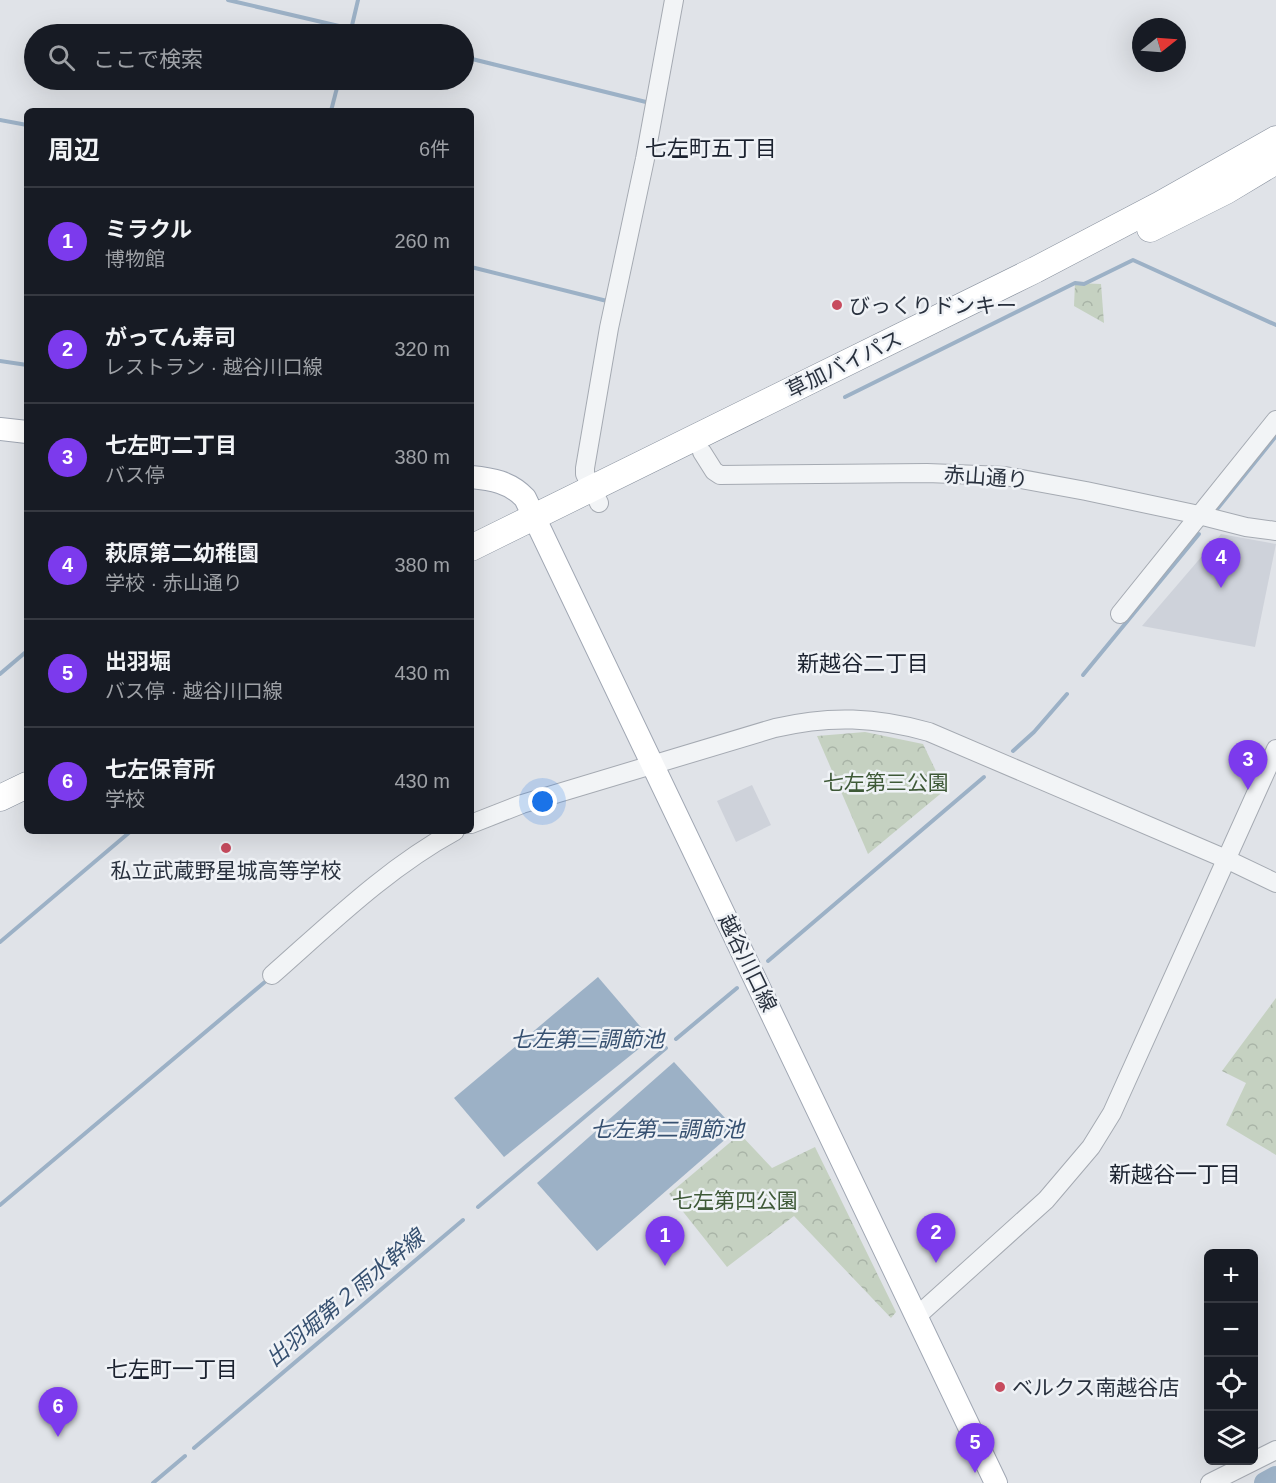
<!DOCTYPE html>
<html lang="ja">
<head>
<meta charset="utf-8">
<style>
	:root { --surface:#171b24; --page:#20242c; --text:#f1f3f6; --muted:#9ea1a6; --line:#363941; --accent:#7c3aed }
	body { margin:0; font-family:Arial,"Noto Sans JP",sans-serif; background:var(--page); color:var(--text) }
	.controls { position:absolute; right:18px; bottom:18px; display:grid; overflow:hidden; border-radius:9px; box-shadow:0 6px 24px #0002 }
	.controls button { width:54px; height:54px; display:grid; place-items:center; padding:0; border:0; border-bottom:2px solid var(--line); background:var(--surface); color:var(--text); font:30px sans-serif }
	.compass { position:absolute; left:1132px; top:18px; width:54px; height:54px; border-radius:50%; background:var(--surface); box-shadow:0 6px 24px #0002; rotate:73deg }
	.you { position:absolute; left:543px; top:802px; width:21px; height:21px; margin:-15px; border:4px solid #fff; border-radius:50%; background:#1a73e8; box-shadow:0 0 0 9px #1a73e833 }
	.badge { display:grid; place-items:center; width:39px; height:39px; border-radius:50%; background:var(--accent); color:#fff; font-size:20px; font-weight:700 }
	.pin { position:absolute; translate:-50% -50px; filter:drop-shadow(0 2px 3px #0008) }
	.pin::after { content:''; position:absolute; top:32px; width:21px; height:18px; background:inherit; clip-path:polygon(0 0,100% 0,50% 100%) }
	.list { margin:0; padding:0; list-style:none }
	h2 { display:flex; justify-content:space-between; align-items:center; height:78px; margin:0; padding:0 24px; font-size:26px }
	h2 small { font-size:20px; font-weight:400; color:var(--muted) }
	.list li { display:grid; grid-template-columns:39px 1fr auto; gap:18px; align-items:center; box-sizing:border-box; height:108px; padding:0 24px; border-top:2px solid var(--line) }
	.list b { display:block; font-size:22px; white-space:nowrap }
	.list p { margin:0; font-size:20px; white-space:nowrap; color:var(--muted) }
	.list em { font-size:20px; font-style:normal; color:var(--muted) }
	.icon { flex:none; width:33px; height:33px; fill:none; stroke:currentColor; stroke-width:2; stroke-linecap:round; stroke-linejoin:round }
	.map { position:relative; flex:none; width:1276px; height:1483px; overflow:hidden }
	.search { position:absolute; background:var(--surface); box-shadow:0 6px 24px #0002; left:24px; top:24px; width:450px; height:66px; display:flex; align-items:center; gap:15px; box-sizing:border-box; padding:0 21px; border-radius:33px; color:var(--muted); font-size:22px }
	.panel { position:absolute; background:var(--surface); box-shadow:0 6px 24px #0002; left:24px; top:108px; width:450px; height:726px; border-radius:9px }
	.map>svg:first-child { display:block }
</style>
</head>
<body>
<div class="map">
<svg width="1276" height="1483" viewBox="0 0 1276 1483">
	<defs>
		<pattern id="park-crowns" width="20" height="18" patternUnits="userSpaceOnUse" patternTransform="scale(1.5)"><rect width="20" height="18" fill="#c5d1c1"/><path d="M2 6a3 3 0 1 1 6 0M12 15a3 3 0 1 1 6 0" fill="none" stroke="#a9b4a7"/></pattern>
	</defs>
	<rect width="100%" height="100%" fill="#e0e3e8"/>
	<g fill="#ced2da">
		<path d="M1221,534L1276,544L1255,647L1142,626Z"/>
		<path d="M752,785L771,825L736,842L717,801Z"/>
	</g>
	<g fill="url(#park-crowns)">
		<path d="M1075,283L1101,284L1104,323L1074,306Z"/>
		<path d="M865,732L923,744L945,790L868,854L817,736Z"/>
		<path d="M1276,998V1155L1226,1125L1246,1083L1222,1071Z"/>
		<path d="M740,1134L772,1168L815,1147L896,1312L891,1318L794,1216L727,1267L669,1194Z"/>
	</g>
	<g fill="#9cb1c6">
		<path d="M598,977L651,1039L504,1157L454,1098Z"/>
		<path d="M674,1062L736,1130L597,1251L537,1183Z"/>
	</g>
	<g fill="none" stroke-linecap="round" stroke-linejoin="round">
		<g stroke="#9cb1c6" stroke-width="4">
			<path d="M228,0L373,34"/>
			<path d="M350,34L358,0"/>
			<path d="M464,57L646,102"/>
			<path d="M331,111L339,80"/>
			<path d="M0,120L27,125"/>
			<path d="M471,267L607,301"/>
			<path d="M0,361L27,365"/>
			<path d="M845,397L1075,283L1084,284L1133,260L1276,325"/>
			<path d="M1218,508L1276,436"/>
			<path d="M0,674L27,651"/>
			<path d="M1083,675L1199,534"/>
			<path d="M1013,751L1034,732L1067,694"/>
			<path d="M0,942L131,831"/>
			<path d="M768,961L984,777"/>
			<path d="M676,1039L737,988"/>
			<path d="M0,1205L266,981"/>
			<path d="M478,1207L666,1048"/>
			<path d="M194,1448L463,1220"/>
			<path d="M153,1483L185,1456"/>
		</g>
		<path stroke="#9cb1c6" stroke-width="22" d="M1265,1483L1276,1477"/>
		<defs>
			<g id="minor">
				<path d="M702,452L714,471L720,475L927,473L1005,476L1086,491L1199,515L1246,527L1276,531"/>
				<path d="M599,503L585,474V468L609,328L645,159L674,0"/>
				<path d="M1120,614L1276,420"/>
				<path d="M471,824L522,804L775,728C830,715 876,717 929,732L1226,859L1276,883"/>
				<path d="M272,975C330,924 387,868 455,831"/>
				<path d="M916,1317L1046,1200L1091,1147L1112,1113L1276,749"/>
				<path d="M1210,1483L1276,1450"/>
			</g>
			<g id="major">
				<path d="M0,429L27,432"/>
				<path d="M471,477C492,479 510,482 525,498L996,1483"/>
			</g>
			<g id="highway">
				<path d="M1150,229L1226,191L1276,161"/>
				<path d="M471,548L1035,270L1159,205L1276,139"/>
				<path d="M0,798L27,785"/>
			</g>
		</defs>
		<use href="#minor" stroke="#a5aab2" stroke-width="20"/>
		<use href="#major" stroke="#a0a7b3" stroke-width="24"/>
		<use href="#highway" stroke="#88919e" stroke-width="27"/>
		<use href="#minor" stroke="#f2f4f6" stroke-width="18"/>
		<use href="#major" stroke="#fff" stroke-width="22"/>
		<use href="#highway" stroke="#fff" stroke-width="26"/>
	</g>
	<g fill="#c74b5e" stroke="#eff2f6" stroke-width="2">
		<circle cx="837" cy="305" r="6"/>
		<circle cx="226" cy="848" r="6"/>
		<circle cx="1000" cy="1387" r="6"/>
	</g>
	<g text-anchor="middle" dominant-baseline="central" stroke-width="5" stroke-linejoin="round" paint-order="stroke">
		<g font-size="21" fill="#29313e" stroke="#eff2f6" text-anchor="start">
			<text x="849" y="305">びっくりドンキー</text>
			<text x="226" y="870" text-anchor="middle">私立武蔵野星城高等学校</text>
			<text x="1012" y="1387">ベルクス南越谷店</text>
		</g>
		<g font-size="21" fill="#29313e" stroke="#eff2f6">
			<text transform="translate(844 364) rotate(-26)">草加バイパス</text>
			<text transform="translate(986 477) rotate(4)">赤山通り</text>
			<text transform="translate(748 963) rotate(64)">越谷川口線</text>
		</g>
		<g font-size="21" fill="#3e5937" stroke="#eff2f6">
			<text x="886" y="782">七左第三公園</text>
			<text x="735" y="1200">七左第四公園</text>
		</g>
		<g font-size="22" fill="#1b222f" stroke="#eff2f6">
			<text x="711" y="148">七左町五丁目</text>
			<text x="863" y="663">新越谷二丁目</text>
			<text x="1175" y="1174">新越谷一丁目</text>
			<text x="172" y="1369">七左町一丁目</text>
		</g>
		<g font-size="22" font-style="italic" fill="#365070" stroke="#eff2f6">
			<text x="587" y="1039">七左第三調節池</text>
			<text x="667" y="1129">七左第二調節池</text>
			<text transform="translate(345 1298) rotate(-40)">出羽堀第２雨水幹線</text>
		</g>
	</g>
</svg>
<div class="controls">
<button>+</button>
<button>−</button>
<button><svg class="icon" aria-label="locate" viewBox="0 0 24 24"><circle cx="12" cy="12" r="6"/><path d="M12 2v4M12 18v4M2 12h4M18 12h4"/></svg></button>
<button><svg class="icon" aria-label="layers" viewBox="0 0 24 24"><path d="M12 4l9 5-9 5-9-5zM3 14l9 5 9-5"/></svg></button>
</div>
<svg class="compass" viewBox="-18 -18 36 36"><path d="M0-13l5 13h-10z" fill="#e53935"/><path d="M0 13l5-13h-10z" fill="#9ea1a6"/></svg>
<div class="you"></div>
<div class="pin badge" style="left:665px;top:1266px">1</div>
<div class="pin badge" style="left:936px;top:1263px">2</div>
<div class="pin badge" style="left:1248px;top:790px">3</div>
<div class="pin badge" style="left:1221px;top:588px">4</div>
<div class="pin badge" style="left:975px;top:1473px">5</div>
<div class="pin badge" style="left:58px;top:1437px">6</div>
<div class="search"><svg class="icon" aria-label="search" viewBox="0 0 24 24"><circle cx="10" cy="10" r="6"/><path d="M15 15l6 6"/></svg>ここで検索</div>
<section class="panel">
<h2>周辺<small>6件</small></h2>
<ul class="list">
<li><span class="badge">1</span><div><b>ミラクル</b><p>博物館</p></div><em>260 m</em></li>
<li><span class="badge">2</span><div><b>がってん寿司</b><p>レストラン · 越谷川口線</p></div><em>320 m</em></li>
<li><span class="badge">3</span><div><b>七左町二丁目</b><p>バス停</p></div><em>380 m</em></li>
<li><span class="badge">4</span><div><b>萩原第二幼稚園</b><p>学校 · 赤山通り</p></div><em>380 m</em></li>
<li><span class="badge">5</span><div><b>出羽堀</b><p>バス停 · 越谷川口線</p></div><em>430 m</em></li>
<li><span class="badge">6</span><div><b>七左保育所</b><p>学校</p></div><em>430 m</em></li>
</ul>
</section>
</div>
</body>
</html>
